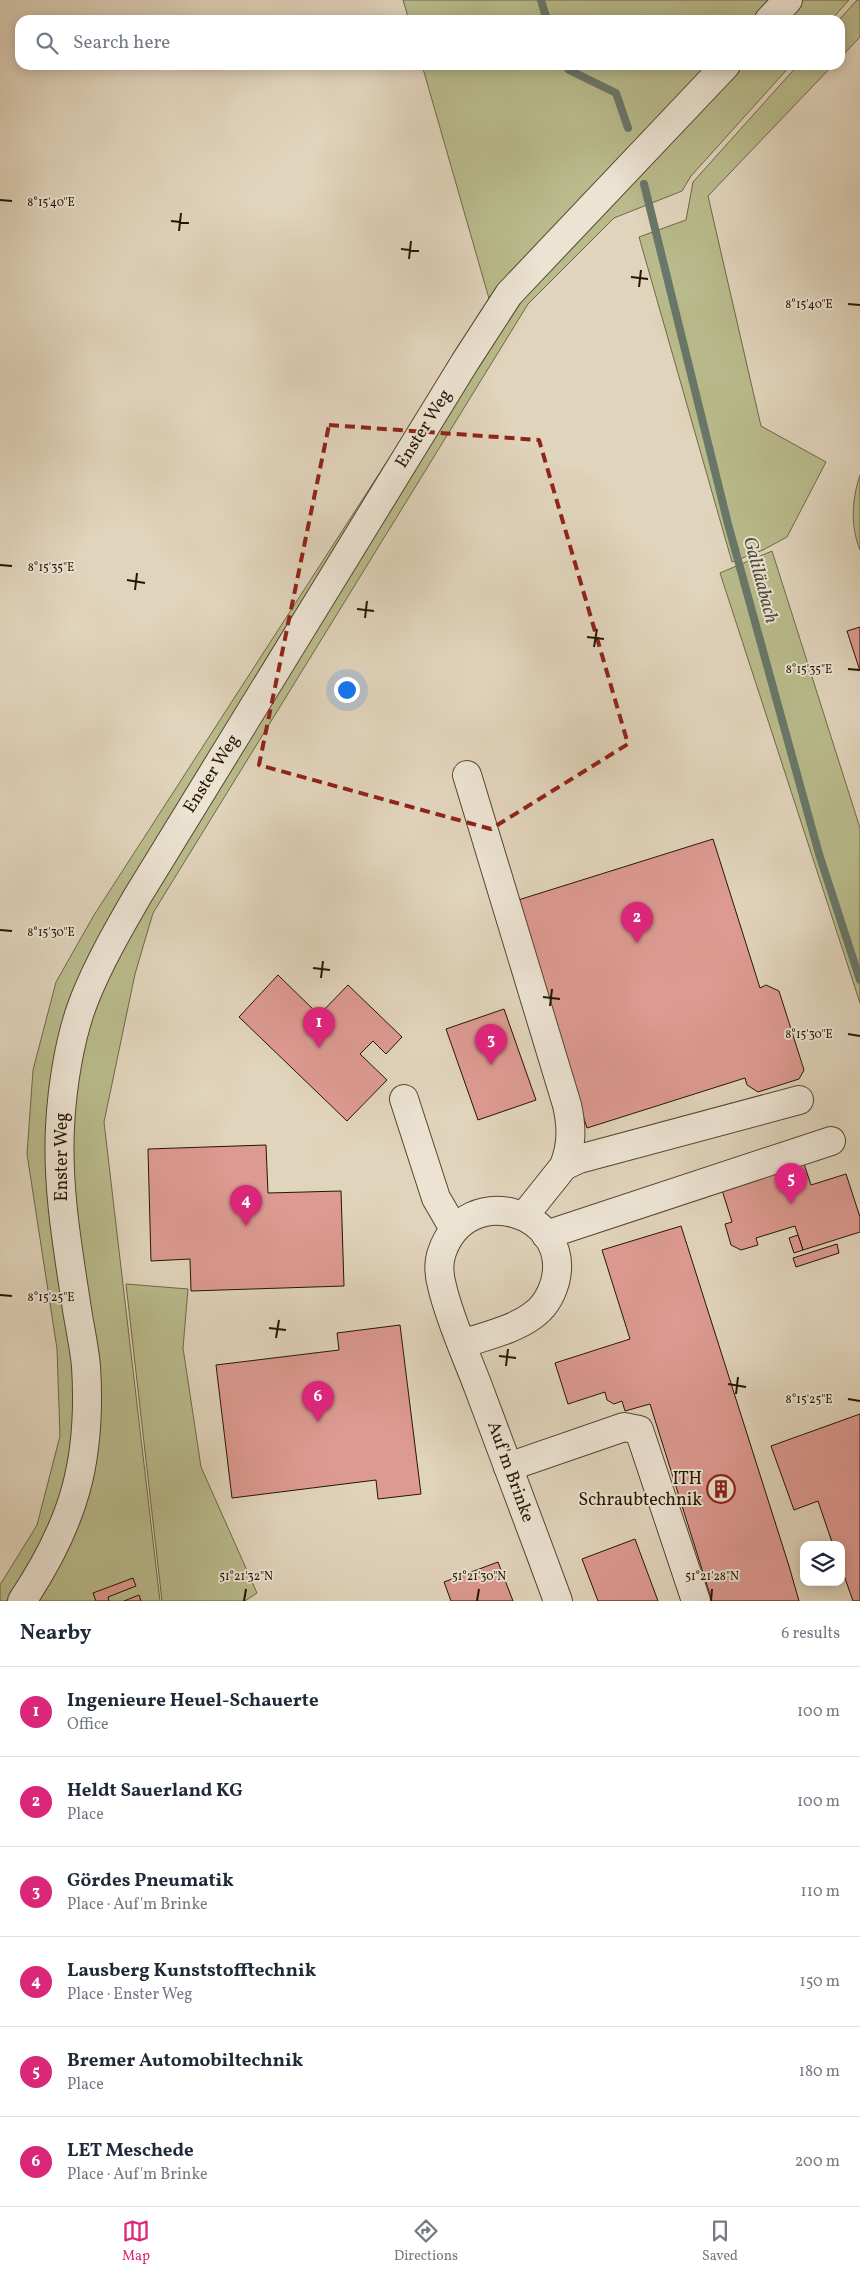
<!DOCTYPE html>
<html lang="en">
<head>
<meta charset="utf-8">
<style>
	:root { --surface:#fff; --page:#f2f2f3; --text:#1f2937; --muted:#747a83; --line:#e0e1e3; --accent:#db2777 }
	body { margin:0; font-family:Vollkorn,serif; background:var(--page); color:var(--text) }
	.controls { position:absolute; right:15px; bottom:15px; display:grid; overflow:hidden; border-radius:10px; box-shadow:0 2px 12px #0003 }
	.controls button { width:45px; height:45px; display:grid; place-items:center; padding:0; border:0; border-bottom:1px solid var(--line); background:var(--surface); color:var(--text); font:25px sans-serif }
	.you { position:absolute; left:346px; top:689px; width:18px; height:18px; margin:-12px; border:4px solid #fff; border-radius:50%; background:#1a73e8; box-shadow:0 0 0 8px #1a73e833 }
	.badge { display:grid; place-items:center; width:32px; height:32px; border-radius:50%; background:var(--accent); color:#fff; font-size:16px; font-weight:700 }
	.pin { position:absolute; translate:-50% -41px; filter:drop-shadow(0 1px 2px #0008) }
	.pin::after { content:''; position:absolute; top:26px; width:18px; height:15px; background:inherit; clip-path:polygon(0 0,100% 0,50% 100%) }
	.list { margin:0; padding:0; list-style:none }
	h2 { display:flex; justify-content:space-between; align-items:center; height:65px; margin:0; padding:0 20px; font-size:21px }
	h2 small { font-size:16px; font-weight:400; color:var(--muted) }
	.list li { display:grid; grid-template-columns:32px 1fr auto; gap:15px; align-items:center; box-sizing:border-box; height:90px; padding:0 20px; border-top:1px solid var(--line) }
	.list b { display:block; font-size:19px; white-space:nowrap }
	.list p { margin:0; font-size:16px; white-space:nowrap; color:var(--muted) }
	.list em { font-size:16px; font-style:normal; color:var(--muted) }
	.icon { flex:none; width:28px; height:28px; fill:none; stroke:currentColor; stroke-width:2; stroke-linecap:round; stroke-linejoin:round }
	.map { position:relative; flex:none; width:860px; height:1601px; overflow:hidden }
	.search { position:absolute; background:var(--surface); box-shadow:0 2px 12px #0003; left:15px; right:15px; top:15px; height:55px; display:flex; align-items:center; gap:12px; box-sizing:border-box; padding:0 18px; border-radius:15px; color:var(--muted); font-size:19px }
	.sheet { height:605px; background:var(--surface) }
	nav { display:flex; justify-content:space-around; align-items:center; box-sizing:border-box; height:70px; border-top:1px solid var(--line); background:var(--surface); font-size:14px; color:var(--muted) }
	nav a { display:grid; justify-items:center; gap:2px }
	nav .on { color:var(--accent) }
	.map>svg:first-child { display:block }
</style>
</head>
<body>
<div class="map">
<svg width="860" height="1601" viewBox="0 0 860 1601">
	<rect width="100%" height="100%" fill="#e1d4bc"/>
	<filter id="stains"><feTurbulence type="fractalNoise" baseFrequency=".004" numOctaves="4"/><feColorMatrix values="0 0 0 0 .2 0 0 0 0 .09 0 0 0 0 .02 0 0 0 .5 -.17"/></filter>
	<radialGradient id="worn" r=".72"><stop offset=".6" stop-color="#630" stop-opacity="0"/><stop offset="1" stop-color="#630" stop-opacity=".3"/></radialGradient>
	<g fill="#b9bb8c" stroke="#6f6846">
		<path d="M403,0H849L831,20H409Z"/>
		<path d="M857,0H860V37L840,58L839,20Z"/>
		<path d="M422,65H791L691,176L682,191L614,218L528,304L153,913L135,974L104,1122L160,1601H0V1585L37,1525L60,1436L57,1349L27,1154L33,1070L56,982L94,915L490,302Z"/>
		<path d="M798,65H833L708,196L761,426L826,462L787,537L763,550L732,562L639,237L686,220L693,182Z"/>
		<path d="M860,475V550C850,526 852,499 860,475Z"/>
		<path d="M772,551L860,828V1003L720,573Z"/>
		<path d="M126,1284L188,1289L183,1348L201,1467L257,1593L245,1601H162Z"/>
	</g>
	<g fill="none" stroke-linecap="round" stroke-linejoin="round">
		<g stroke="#687769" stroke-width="8">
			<path d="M541,0L547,20"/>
			<path d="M565,65L569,70L616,93L628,128"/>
			<path d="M644,184L728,524L819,854L860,980"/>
		</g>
	</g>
	<g fill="#dd9a92" stroke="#251601">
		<path d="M860,627V671L847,631Z"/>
		<path d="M713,839L760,988L766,985L779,991L804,1070L799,1079L758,1092L747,1085L745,1078L587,1128L515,901Z"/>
		<path d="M278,975L319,1015L348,985L402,1037L386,1054L373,1041L360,1054L387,1080L347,1121L239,1017Z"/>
		<path d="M504,1009L536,1100L478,1120L446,1029Z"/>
		<path d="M266,1145L268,1193L341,1191L344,1286L191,1291L190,1259L151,1261L148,1149Z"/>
		<path d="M804,1164L811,1185L846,1174L860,1217V1232L803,1250L795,1226L756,1238L758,1245L741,1250L731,1245L725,1224L732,1222L722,1190Z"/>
		<path d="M681,1226L789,1566L799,1601H712L650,1404L625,1411L622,1401L614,1404L607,1400L605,1392L568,1404L555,1363L630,1339L602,1250Z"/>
		<path d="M798,1235L803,1250L794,1253L789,1238Z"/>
		<path d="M837,1244L839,1253L796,1267L793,1258Z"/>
		<path d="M400,1325L421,1494L378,1499L376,1480L232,1498L216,1365L339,1350L337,1333Z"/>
		<path d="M860,1414V1601H853L841,1567V1545H833L818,1501L794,1510L771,1446Z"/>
		<path d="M635,1539L658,1601H598L582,1559Z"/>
		<path d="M498,1562L513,1601H451L444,1582Z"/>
		<path d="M133,1578L136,1586L108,1597L109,1601H96L93,1593Z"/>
		<path d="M139,1595L141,1601H124Z"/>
	</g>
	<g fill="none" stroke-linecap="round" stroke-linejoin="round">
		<defs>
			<g id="minor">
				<path d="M769,20L788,0"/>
				<path d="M467,775L567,1105C572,1127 572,1145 564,1166"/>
				<path d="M404,1099L436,1198L454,1229"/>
				<path d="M524,1216L564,1166L579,1159L799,1100"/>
				<path d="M546,1235L831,1141"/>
				<path d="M462,1344C485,1336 513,1330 532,1316C544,1308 551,1296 555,1282C573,1212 467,1179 442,1252C438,1263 439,1275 442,1286C449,1318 467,1357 479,1389C505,1459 532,1530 558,1601"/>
				<path d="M508,1467L624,1427L639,1430L696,1601"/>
				<path d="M22,1601C74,1523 92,1461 86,1366C84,1345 79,1324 76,1303C67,1244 57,1186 60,1127C62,1086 70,1035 85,998C99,963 118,930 137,897L465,362L509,294L726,65"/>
			</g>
		</defs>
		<use href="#minor" stroke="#544630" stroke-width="30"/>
		<use href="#minor" stroke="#ece3d3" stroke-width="28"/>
	</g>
	<path fill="none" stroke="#8f2418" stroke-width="4" stroke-dasharray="10 6" stroke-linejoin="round" d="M329,425L539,440L628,744L491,829L259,765Z"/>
	<path fill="none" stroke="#251601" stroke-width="2" d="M0,200L12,201M171,221L189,223M179,231L181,213M401,249L419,251M409,259L411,241M631,277L648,279M639,287L641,270M848,304L860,305M0,565L12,566M127,580L145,583M135,590L137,573M357,609L374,611M365,618L367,601M587,637L604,639M594,647L597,629M848,669L860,670M0,930L12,931M313,968L330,970M321,978L323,961M543,997L560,999M550,1006L552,989M848,1034L860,1036M0,1295L12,1296M269,1328L286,1330M276,1338L279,1320M499,1356L516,1358M506,1366L508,1349M728,1384L746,1387M736,1394L738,1377M848,1399L860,1401M244,1601L246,1589M477,1601L479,1589M711,1601L712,1589"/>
	<defs>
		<symbol id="building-ring" viewBox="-11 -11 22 22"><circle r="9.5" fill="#ece3d3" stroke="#8f2418" stroke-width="1.5"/><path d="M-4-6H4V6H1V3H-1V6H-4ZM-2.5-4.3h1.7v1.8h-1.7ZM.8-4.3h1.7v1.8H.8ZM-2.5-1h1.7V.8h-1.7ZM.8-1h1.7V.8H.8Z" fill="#8f2418"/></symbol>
	</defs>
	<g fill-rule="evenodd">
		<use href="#building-ring" x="705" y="1473" width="32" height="32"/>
	</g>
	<g text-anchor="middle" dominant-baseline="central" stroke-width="4" stroke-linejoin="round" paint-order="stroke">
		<g font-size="18" fill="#251601" stroke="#ece3d3">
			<text transform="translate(424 429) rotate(-58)">Enster Weg</text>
			<text transform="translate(212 774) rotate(-58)">Enster Weg</text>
			<text transform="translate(62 1157) rotate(-90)">Enster Weg</text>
			<text transform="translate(510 1472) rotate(70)">Auf'm Brinke</text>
		</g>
		<g font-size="18" fill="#251601" stroke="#ece3d3" text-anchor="end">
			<text x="702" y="1479">ITH<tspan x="702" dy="21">Schraubtechnik</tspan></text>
		</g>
		<g font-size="19" font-style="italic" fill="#4c4f3e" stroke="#ece3d3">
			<text transform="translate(760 580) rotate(75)">Galiläabach</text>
		</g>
	</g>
	<g font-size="12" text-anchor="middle" fill="#251601" stroke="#ece3d3" stroke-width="4" stroke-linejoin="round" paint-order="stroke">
		<text x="51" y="206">8°15'40"E</text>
		<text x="809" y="308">8°15'40"E</text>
		<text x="51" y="571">8°15'35"E</text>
		<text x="809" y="673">8°15'35"E</text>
		<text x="51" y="936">8°15'30"E</text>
		<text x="809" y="1038">8°15'30"E</text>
		<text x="51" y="1301">8°15'25"E</text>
		<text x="809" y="1403">8°15'25"E</text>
		<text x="246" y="1580">51°21'32"N</text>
		<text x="479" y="1580">51°21'30"N</text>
		<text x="712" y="1580">51°21'28"N</text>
	</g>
	<rect width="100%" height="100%" filter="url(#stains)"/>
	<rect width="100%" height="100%" fill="url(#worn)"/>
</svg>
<div class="controls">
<button><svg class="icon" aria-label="layers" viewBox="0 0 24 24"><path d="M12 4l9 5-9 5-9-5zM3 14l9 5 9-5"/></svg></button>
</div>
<div class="you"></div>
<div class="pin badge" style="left:319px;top:1048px">1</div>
<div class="pin badge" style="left:637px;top:943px">2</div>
<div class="pin badge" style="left:491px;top:1065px">3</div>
<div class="pin badge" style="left:246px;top:1226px">4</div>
<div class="pin badge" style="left:791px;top:1204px">5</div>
<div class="pin badge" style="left:318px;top:1422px">6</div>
<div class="search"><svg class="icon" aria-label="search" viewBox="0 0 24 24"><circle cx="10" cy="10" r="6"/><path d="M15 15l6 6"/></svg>Search here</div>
</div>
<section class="sheet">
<h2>Nearby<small>6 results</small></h2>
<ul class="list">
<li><span class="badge">1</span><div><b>Ingenieure Heuel-Schauerte</b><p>Office</p></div><em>100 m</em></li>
<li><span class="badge">2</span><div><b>Heldt Sauerland KG</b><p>Place</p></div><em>100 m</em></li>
<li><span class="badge">3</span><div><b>Gördes Pneumatik</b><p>Place · Auf'm Brinke</p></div><em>110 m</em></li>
<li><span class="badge">4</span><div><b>Lausberg Kunststofftechnik</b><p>Place · Enster Weg</p></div><em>150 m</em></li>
<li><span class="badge">5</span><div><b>Bremer Automobiltechnik</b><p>Place</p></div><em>180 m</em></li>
<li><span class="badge">6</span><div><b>LET Meschede</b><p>Place · Auf'm Brinke</p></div><em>200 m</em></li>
</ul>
</section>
<nav>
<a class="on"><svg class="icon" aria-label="map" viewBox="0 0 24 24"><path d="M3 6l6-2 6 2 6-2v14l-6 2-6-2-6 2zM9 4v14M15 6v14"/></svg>Map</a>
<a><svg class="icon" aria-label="directions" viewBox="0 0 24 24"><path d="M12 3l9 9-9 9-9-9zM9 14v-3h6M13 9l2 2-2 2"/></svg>Directions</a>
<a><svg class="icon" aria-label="saved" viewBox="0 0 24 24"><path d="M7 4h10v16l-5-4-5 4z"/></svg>Saved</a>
</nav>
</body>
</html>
